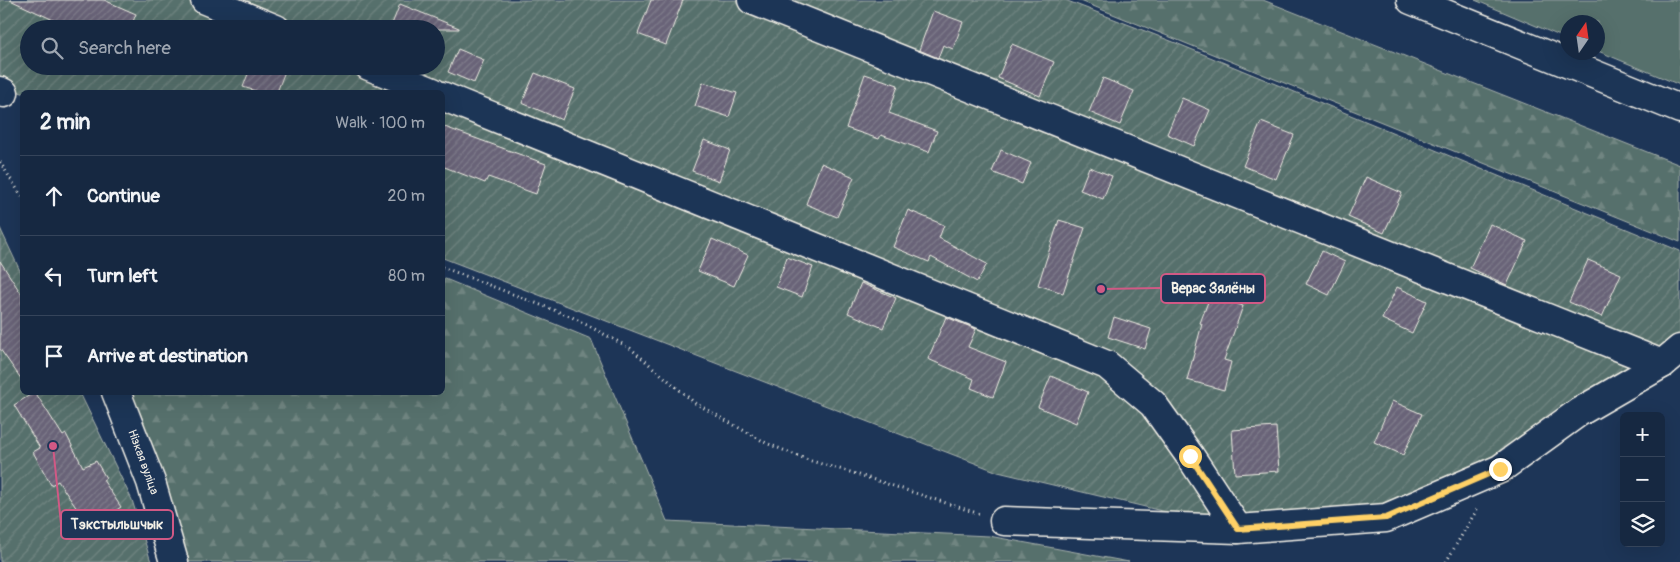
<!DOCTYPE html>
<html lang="en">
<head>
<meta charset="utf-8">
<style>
	:root { --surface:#162841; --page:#1f3048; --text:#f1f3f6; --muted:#9ea6b1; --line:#35445a }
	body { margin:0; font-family:Pangolin,sans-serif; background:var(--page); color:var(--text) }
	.controls { position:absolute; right:15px; bottom:15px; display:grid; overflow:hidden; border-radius:8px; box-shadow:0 5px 20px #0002 }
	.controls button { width:45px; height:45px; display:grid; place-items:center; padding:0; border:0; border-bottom:1px solid var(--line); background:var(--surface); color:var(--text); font:25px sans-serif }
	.compass { position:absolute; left:1560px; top:15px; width:45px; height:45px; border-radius:50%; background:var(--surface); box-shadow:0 5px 20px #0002; rotate:13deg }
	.stop { position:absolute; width:15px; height:15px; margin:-11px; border:4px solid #ffd166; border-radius:50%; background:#fff }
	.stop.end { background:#ffd166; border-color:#fff; box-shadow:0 1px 5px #0008 }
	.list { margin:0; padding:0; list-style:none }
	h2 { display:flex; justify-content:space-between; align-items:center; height:65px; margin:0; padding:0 20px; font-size:21px }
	h2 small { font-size:16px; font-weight:400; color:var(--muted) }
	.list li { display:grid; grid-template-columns:32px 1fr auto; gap:15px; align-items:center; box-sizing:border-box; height:80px; padding:0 20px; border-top:1px solid var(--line) }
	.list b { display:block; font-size:19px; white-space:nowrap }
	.list em { font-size:16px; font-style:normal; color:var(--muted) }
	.icon { flex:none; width:28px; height:28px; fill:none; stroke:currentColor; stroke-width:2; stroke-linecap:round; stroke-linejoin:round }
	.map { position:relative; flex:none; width:1680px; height:562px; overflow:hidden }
	.search { position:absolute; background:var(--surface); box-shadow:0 5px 20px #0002; left:20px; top:20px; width:425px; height:55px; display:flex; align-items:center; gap:12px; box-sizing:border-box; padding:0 18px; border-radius:28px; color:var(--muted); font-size:19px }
	.panel { position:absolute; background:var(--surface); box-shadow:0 5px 20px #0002; left:20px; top:90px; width:425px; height:305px; border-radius:8px }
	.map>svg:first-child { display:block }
</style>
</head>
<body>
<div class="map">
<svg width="1680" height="562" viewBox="0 0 1680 562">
	<defs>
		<pattern id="forest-firs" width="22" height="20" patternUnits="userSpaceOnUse" patternTransform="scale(1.25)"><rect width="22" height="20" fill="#57706c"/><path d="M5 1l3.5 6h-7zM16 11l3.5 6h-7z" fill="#708581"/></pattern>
		<pattern id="garden-furrows" width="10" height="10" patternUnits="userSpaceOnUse" patternTransform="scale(1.25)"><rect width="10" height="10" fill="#57706c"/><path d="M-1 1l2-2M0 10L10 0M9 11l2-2" fill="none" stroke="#708581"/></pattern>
		<pattern id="building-hatch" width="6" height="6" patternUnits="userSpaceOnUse" patternTransform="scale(1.25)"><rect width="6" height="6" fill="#696478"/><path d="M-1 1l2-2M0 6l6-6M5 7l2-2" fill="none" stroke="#7f7b8b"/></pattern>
	</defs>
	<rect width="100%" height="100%" fill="#1d3557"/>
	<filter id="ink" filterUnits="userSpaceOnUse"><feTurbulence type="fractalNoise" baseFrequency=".02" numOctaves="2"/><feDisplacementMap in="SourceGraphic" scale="10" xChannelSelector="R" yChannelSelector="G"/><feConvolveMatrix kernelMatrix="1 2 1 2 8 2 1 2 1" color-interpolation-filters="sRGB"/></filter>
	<g filter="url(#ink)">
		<path fill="#57706c" stroke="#a6b0aa" d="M1475,0H1680V85L1598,51V22H1568L1567,39Z"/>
		<g fill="url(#forest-firs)" stroke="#a6b0aa">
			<path d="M1078,0H1263L1680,165V242Z"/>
			<path d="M443,278L591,339L667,521L989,536L1129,562H174L123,393L442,392Z"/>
		</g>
		<g fill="url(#garden-furrows)" stroke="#a6b0aa" fill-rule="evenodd">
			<path d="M0,0H1065L1176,43L1680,251V349L1662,364L1386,518L1238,529L998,472L443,258L442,92L22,93L0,84ZM29,29H436V66H29Z"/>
			<path d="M0,228L22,275V392L80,393L132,500L151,562H0Z"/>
		</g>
		<g fill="url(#building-hatch)" stroke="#f4f1e8">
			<path d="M10,0H104L136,14L130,29H73Z"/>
			<path d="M651,0H683L666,45L638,34Z"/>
			<path d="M400,4L459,28V29H390Z"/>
			<path d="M933,11L963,22L953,49L943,45L938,58L919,50Z"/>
			<path d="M1012,44L1054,62L1040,96L998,78Z"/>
			<path d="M458,49L484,60L474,83L448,72Z"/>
			<path d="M251,66H287L277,92H259L243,87Z"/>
			<path d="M535,73L575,89L562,120L522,103Z"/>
			<path d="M865,74L898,85L889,113L937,131L929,152L881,135L879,139L846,128Z"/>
			<path d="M1103,78L1134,91L1120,125L1089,112Z"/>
			<path d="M703,82L737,93L729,117L695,106Z"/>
			<path d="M1182,98L1210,110L1194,146L1167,134Z"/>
			<path d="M1261,122L1294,135L1276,179L1243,166Z"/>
			<path d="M442,126L546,164L536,194L488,177L485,183L442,166Z"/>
			<path d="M704,140L730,150L719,181L692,171Z"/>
			<path d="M1001,150L1031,163L1022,184L992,172Z"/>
			<path d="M821,163L854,177L837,217L806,204Z"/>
			<path d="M1089,167L1112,176L1103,199L1080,190Z"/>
			<path d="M1366,177L1402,193L1384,233L1348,217Z"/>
			<path d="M908,210L944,225L939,238L987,264L977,282L931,257L929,262L893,247Z"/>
			<path d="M1059,220L1085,228L1063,293L1038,285Z"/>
			<path d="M1490,224L1527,241L1507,285L1470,268Z"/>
			<path d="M712,239L748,255L734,286L698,271Z"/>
			<path d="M1322,251L1345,262L1329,295L1306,284Z"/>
			<path d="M787,257L813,267L802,297L776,287Z"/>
			<path d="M1588,260L1621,274L1602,317L1569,302Z"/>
			<path d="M0,261L22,295V380L0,349Z"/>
			<path d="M861,283L896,298L883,328L848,313Z"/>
			<path d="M1397,287L1427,301L1412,333L1382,319Z"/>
			<path d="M1211,294L1243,306L1224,360L1231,362L1224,390L1187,380L1202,324L1200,323Z"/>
			<path d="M946,317L976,329L968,347L1006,362L993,397L971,388L974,379L928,359Z"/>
			<path d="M1114,317L1151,329L1145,349L1108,337Z"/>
			<path d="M1051,376L1088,392L1076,423L1038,407Z"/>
			<path d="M35,392L63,436L66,434L83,467L96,461L106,478L103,480L121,507L90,528L58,481L51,485L33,452L40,448L14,405Z"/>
			<path d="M1392,401L1422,414L1403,455L1374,442Z"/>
			<path d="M1276,427L1279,471L1235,474L1232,430Z"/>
		</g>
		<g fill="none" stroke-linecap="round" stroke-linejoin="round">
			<defs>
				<g id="minor">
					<path d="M205,0L276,29"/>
					<path d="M752,0L1662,364"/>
					<path d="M369,66L433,92"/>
					<path d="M0,91L4,93"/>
					<path d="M442,96L1107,365L1153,404L1190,456L1238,529"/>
					<path d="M116,392L151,482L174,562"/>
					<path d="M1004,521L1238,529L1386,518L1500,469L1579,412L1662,364L1680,349"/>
				</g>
				<path id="major" d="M1411,0L1680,109"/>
			</defs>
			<use href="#minor" stroke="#f4f1e8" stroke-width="31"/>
			<use href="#major" stroke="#f4f1e8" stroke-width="31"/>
			<g stroke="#f4f1e8" stroke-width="3" stroke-dasharray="1 4" stroke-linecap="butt">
				<path d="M0,162L22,197"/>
				<path d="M442,267L572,317L630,348L695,403L766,443L808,460L850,472L980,514"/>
				<path d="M1446,562L1479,506"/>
			</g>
			<use href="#minor" stroke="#1d3557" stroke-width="28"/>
			<use href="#major" stroke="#1d3557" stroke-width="28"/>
		</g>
	</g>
	<g fill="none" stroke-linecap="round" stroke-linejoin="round" filter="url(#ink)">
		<path stroke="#ffd166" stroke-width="6" d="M1190,456L1238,529L1386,518L1500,469"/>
	</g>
	<g text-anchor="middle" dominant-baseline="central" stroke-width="4" stroke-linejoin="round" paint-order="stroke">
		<g font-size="12" fill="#f4f1e8" stroke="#1d3557">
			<text transform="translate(143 462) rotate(70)">Нізкая вуліца</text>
		</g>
	</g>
	<path fill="none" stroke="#d15985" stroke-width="2" d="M1101 289L1161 288M53 446L61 524"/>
	<g fill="#d15985" stroke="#1d3557" stroke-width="2">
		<circle cx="1101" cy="289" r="5"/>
		<circle cx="53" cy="446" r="5"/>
	</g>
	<g fill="#1d3557" stroke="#d15985" stroke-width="2">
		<rect x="1161" y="274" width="104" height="29" rx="5"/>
		<rect x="61" y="510" width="112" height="29" rx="5"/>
	</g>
	<g font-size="14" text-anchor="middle" font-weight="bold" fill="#f4f1e8">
		<text x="1213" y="293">Верас Зялёны</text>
		<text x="117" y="529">Тэкстыльшчык</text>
	</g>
</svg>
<div class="controls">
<button>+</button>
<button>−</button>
<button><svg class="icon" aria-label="layers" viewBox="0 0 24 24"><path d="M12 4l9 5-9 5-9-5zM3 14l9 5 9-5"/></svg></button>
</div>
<svg class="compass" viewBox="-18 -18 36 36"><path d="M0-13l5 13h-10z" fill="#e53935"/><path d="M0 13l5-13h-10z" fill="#9ea6b1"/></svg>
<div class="stop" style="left:1190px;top:456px"></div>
<div class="stop end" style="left:1500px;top:469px"></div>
<div class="search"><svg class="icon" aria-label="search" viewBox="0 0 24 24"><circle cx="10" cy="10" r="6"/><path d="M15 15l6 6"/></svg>Search here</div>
<section class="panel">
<h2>2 min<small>Walk · 100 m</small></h2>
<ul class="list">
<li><svg class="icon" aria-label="ahead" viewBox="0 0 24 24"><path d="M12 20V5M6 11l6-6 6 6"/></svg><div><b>Continue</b></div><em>20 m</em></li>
<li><svg class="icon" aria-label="left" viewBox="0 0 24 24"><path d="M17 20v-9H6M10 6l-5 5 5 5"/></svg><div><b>Turn left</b></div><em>80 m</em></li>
<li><svg class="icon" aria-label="arrive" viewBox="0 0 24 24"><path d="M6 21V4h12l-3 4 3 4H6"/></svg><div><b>Arrive at destination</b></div></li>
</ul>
</section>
</div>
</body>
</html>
